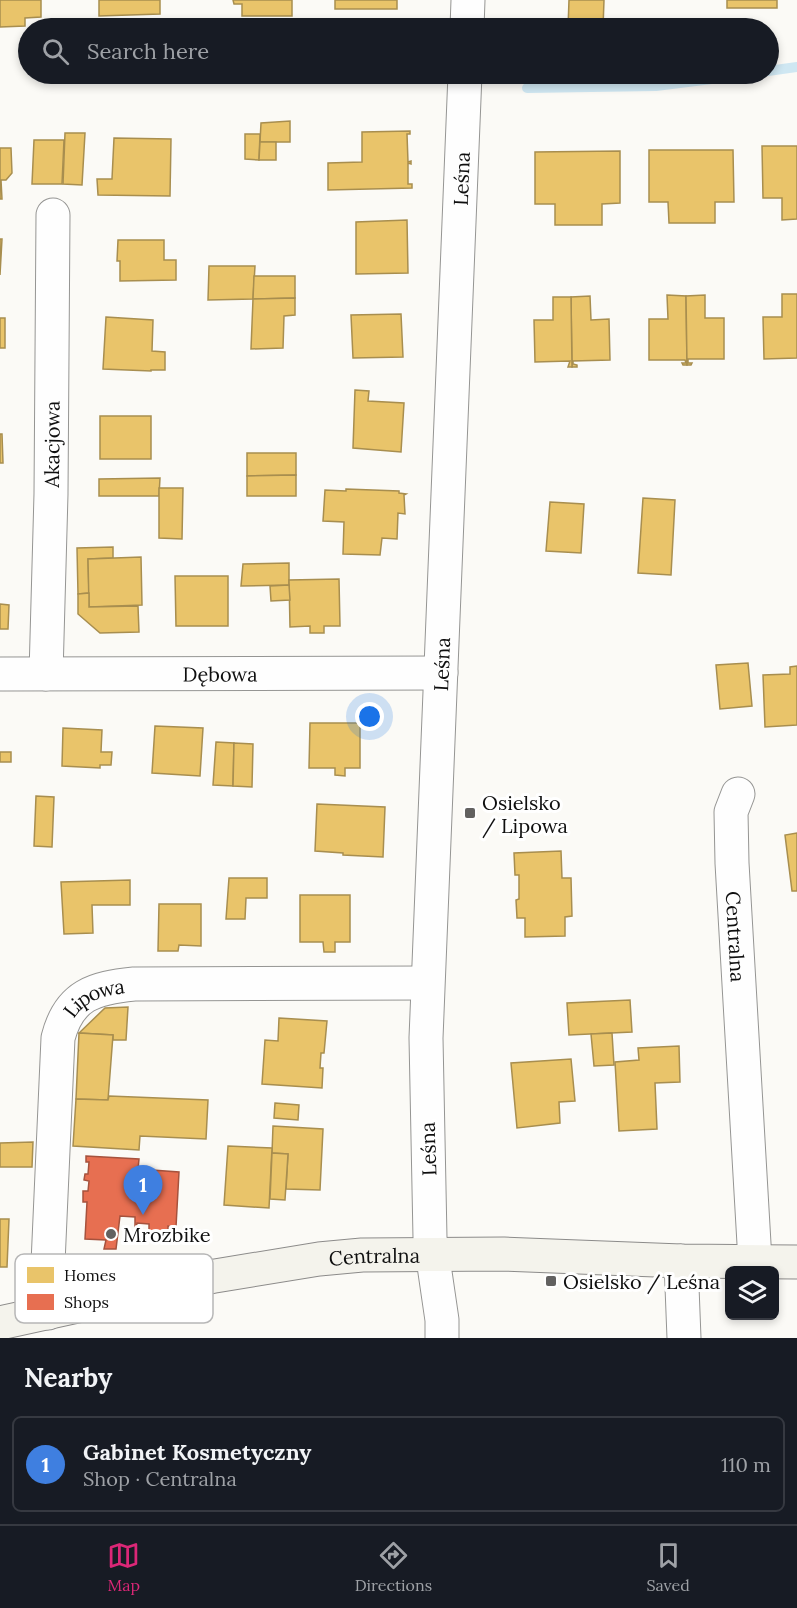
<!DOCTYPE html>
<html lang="en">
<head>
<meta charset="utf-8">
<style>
	:root { --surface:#171b24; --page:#242831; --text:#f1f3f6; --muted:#9ea1a6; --line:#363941; --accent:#db2777 }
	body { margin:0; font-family:Lora,serif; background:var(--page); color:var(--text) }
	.controls { position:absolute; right:18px; bottom:18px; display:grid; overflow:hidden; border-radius:9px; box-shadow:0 3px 9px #0003 }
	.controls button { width:54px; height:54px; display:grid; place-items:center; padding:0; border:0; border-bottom:2px solid var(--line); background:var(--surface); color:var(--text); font:30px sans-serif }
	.you { position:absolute; left:370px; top:717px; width:21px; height:21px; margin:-15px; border:4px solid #fff; border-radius:50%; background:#1a73e8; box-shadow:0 0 0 9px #1a73e833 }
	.badge { display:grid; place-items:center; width:39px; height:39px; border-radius:50%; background:var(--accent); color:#fff; font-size:20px; font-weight:700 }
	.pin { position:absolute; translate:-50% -50px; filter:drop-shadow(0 2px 3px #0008) }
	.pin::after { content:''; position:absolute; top:32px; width:21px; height:18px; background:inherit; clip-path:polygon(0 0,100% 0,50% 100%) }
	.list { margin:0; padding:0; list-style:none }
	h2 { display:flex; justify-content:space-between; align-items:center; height:78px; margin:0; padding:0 24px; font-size:26px }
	h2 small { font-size:20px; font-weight:400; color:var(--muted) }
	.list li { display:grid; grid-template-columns:39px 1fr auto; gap:18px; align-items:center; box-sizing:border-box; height:96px; margin:0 12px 12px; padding:0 12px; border:2px solid var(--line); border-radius:9px }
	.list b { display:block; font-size:22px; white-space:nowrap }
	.list p { margin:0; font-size:20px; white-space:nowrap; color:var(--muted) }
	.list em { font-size:20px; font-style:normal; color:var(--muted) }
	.icon { flex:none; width:33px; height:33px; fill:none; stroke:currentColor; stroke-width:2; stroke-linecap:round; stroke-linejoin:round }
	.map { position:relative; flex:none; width:797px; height:1338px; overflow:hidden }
	.search { position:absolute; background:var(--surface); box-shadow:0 3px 9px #0003; left:18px; right:18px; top:18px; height:66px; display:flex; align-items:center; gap:15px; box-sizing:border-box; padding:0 21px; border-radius:33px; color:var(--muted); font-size:22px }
	.sheet { height:186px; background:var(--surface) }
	nav { display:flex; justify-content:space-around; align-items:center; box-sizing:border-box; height:84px; border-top:2px solid var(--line); background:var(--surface); font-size:16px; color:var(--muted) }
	nav a { display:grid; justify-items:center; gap:3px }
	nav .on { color:var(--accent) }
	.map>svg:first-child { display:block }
</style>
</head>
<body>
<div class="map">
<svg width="797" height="1338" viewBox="0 0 797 1338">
	<rect width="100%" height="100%" fill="#fbfaf6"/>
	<g fill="#e9c46a" stroke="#a88e4f" stroke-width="1.5">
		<path d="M0,0H41V17L25,18V26L0,27Z"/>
		<path d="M99,0H160V14L99,16Z"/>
		<path d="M233,0H292V16H242V4H234Z"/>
		<rect x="335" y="0" width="62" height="9"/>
		<path d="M569,0H604L603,28H568Z"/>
		<rect x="727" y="0" width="50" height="8"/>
		<path d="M290,121V142H260L261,123Z"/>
		<path d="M410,131V134H407L408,162L411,161V164L408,163V184H412V188L328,190V163L362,162V132Z"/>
		<path d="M65,133H85L82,185L63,184Z"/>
		<path d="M245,134H260L259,160L245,159Z"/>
		<path d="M114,138L171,139L170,196L98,195L97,179H112Z"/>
		<path d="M34,140H64L62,184H32Z"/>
		<path d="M260,142H276V160H259Z"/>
		<path d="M762,146H797V219L782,220V198H763Z"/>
		<path d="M0,148H11L12,173L6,180H1L2,199H0Z"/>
		<path d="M649,150H733L734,202H715V223H669L668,202H649Z"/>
		<path d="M620,151V203L602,204V225H555V204H535V152Z"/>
		<path d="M407,220L408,273L356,274V222Z"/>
		<path d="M0,239H2L0,275Z"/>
		<path d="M118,240H164V260H176V280L120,281V261H117Z"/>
		<path d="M209,266H255L253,299L208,300Z"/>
		<path d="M254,276H295V298L253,299Z"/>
		<path d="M782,294H797V358L764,359L763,317H782Z"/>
		<path d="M667,295L686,296L687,365H683L682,363H686L685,360H649V319H668Z"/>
		<path d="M705,295V318H724V359H688V363H692L691,365H687L686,296Z"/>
		<path d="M590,296L591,320L609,319L610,360L573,361V364L577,365V367H572L571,297Z"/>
		<path d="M553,297H571L572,367H568L570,361L535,362L534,320H553Z"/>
		<path d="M295,298V315L284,316L283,348L251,349L253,299Z"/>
		<path d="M401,314L403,357L353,358L351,315Z"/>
		<path d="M106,317L153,320L152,351L165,352V370H151V371L103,369Z"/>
		<rect x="0" y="318" width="5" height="30"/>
		<path d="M355,390L369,391L368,401L404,403L401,452L353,448Z"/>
		<rect x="100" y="416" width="51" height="43"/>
		<path d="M0,434H2L3,463H0Z"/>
		<path d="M247,453H296V475L247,476Z"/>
		<path d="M296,475V496H247V476Z"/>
		<path d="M160,478L159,496H99V479Z"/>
		<path d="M159,488H183L182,539L159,538Z"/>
		<path d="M346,489L399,491V493L406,494L404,495L405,514L398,513L397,539L382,538L380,555L343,554L344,522L323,521L325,490L346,491Z"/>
		<path d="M643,498L675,500L671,575L638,573Z"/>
		<path d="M550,502L584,504L581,553L546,551Z"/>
		<path d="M113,547V558L88,559L89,593L78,594L77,548Z"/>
		<path d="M141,557L142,605L89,607L88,559Z"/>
		<path d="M289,563V585L241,586L243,564Z"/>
		<path d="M175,576H228V626H176Z"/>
		<path d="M339,579L340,626H324V633H310V626L290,627L289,580Z"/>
		<path d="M289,585L290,600L271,601L270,586Z"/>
		<path d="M89,593V607L138,606L139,632L100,633L78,614V594Z"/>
		<path d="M0,604L9,605L8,629H0Z"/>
		<path d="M748,663L752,706L720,709L716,665Z"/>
		<path d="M797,666V725L765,727L763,675L790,674V667Z"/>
		<path d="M310,723H360V768H345V776L335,775V768H309Z"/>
		<path d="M155,726L203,728L200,776L152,773Z"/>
		<path d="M63,728L102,730L101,752H112L111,765H100V768L62,766Z"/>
		<path d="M216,742L234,743L233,786L213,785Z"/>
		<path d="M234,743L253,744L252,787L233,786Z"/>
		<rect x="0" y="752" width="11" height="10"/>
		<path d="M36,796L54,797L52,847L34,846Z"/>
		<path d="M317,804L385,807L383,857L343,855V853L315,851Z"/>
		<path d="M797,833V891H792L785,835Z"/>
		<path d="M561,851L562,878H571L572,916L565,917V936L525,937V918H517L516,900L519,899V875H515L514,853Z"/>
		<path d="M229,878H267V898H246L245,919H226Z"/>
		<path d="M130,880V905H92L93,933L64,934L61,882Z"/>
		<path d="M300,895H350V942H335V952H324L323,942H300Z"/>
		<path d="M159,904H201V946L179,945L178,951H158Z"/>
		<path d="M630,1000L632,1032L569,1035L567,1003Z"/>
		<path d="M128,1007L126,1040H113V1035L79,1033L105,1008Z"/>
		<path d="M279,1018L327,1021L324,1053H321L320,1068H323L322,1088L262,1084L265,1040L278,1041Z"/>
		<path d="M79,1033L113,1035L108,1100L76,1099Z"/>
		<path d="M612,1033L614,1065L594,1066L591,1034Z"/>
		<path d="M679,1046L680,1082L655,1083L657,1129L619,1131L615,1062L639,1060L638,1048Z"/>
		<path d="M571,1059L575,1101L559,1102L560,1123L517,1128L511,1063Z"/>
		<path d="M109,1096L208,1100L206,1139L140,1136L139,1150L73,1146L76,1099L108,1100Z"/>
		<path d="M275,1103L299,1105L298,1120L274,1118Z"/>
		<path d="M273,1126L323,1129L320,1190L286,1189L288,1154L272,1153Z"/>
		<path d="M33,1142L32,1167H0V1143Z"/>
		<path d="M228,1146L272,1148L269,1208L224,1205Z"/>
		<path d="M272,1153L288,1154L285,1200L270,1199Z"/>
		<path d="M0,1219H9L7,1267H0Z"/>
	</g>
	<path fill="#e76f51" stroke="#a6523d" stroke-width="1.5" d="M86,1156L139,1159L138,1169L179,1172L176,1227L168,1226V1232L149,1231V1224L137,1223L136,1229H135V1217L120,1216L116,1249H104L106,1240L85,1239L87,1202H83V1191H88L89,1181L84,1180L85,1174H88L89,1162H86Z"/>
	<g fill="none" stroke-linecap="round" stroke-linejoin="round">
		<g stroke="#cfe7f2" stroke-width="10">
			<path d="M768,71L797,67"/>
			<path d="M527,88L656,86L751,74"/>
		</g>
		<defs>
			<g id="street">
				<path d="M467,28L468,0"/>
				<path id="s1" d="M0,674L441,673"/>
				<path id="s2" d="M46,674L51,494L53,215"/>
				<path id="s3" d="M738,794L731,812L732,863L755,1261"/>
				<path d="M681,1261L684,1338"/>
				<path id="s4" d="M48,1313V1263L58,1038C69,995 94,988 134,984L427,983"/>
				<path id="s5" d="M442,1338V1320L430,1238L426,1038L465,74"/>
			</g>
			<g id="secondary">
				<path id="s6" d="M0,1323L215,1276L319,1259L362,1255L504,1254L681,1261L797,1262"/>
			</g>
		</defs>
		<use href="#street" stroke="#959593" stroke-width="35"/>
		<use href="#secondary" stroke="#8c8b8a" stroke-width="35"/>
		<use href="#street" stroke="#fefefe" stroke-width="33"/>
		<use href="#secondary" stroke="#f4f3ec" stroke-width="33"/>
	</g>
	<g fill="#626160" stroke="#fff" stroke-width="2">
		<rect x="464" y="807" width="12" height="12" rx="3"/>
		<circle cx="111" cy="1234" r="6"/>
		<rect x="545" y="1275" width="12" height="12" rx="3"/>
	</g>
	<g text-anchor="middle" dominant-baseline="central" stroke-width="6" stroke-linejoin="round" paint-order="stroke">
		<g font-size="20" fill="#0f0f0f" stroke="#fff">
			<text stroke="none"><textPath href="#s5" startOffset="1161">Leśna</textPath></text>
			<text stroke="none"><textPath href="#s2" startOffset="230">Akacjowa</textPath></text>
			<text stroke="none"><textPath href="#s5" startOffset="675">Leśna</textPath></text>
			<text stroke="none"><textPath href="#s1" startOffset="220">Dębowa</textPath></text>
			<text stroke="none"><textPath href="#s3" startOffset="144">Centralna</textPath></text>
			<text stroke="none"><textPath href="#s4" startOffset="334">Lipowa</textPath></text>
			<text transform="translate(428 1149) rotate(-92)">Leśna</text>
			<text stroke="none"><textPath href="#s6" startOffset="381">Centralna</textPath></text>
		</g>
		<g font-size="20" fill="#0f0f0f" stroke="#fff" text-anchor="start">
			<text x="482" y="802">Osielsko<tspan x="482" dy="23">/ Lipowa</tspan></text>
			<text x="123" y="1234">Mrozbike</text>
			<text x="563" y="1281">Osielsko / Leśna</text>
		</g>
	</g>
	<rect x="15" y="1254" width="198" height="69" rx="9" fill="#fff" stroke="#b7b7b7" stroke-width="1.5"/>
	<rect x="27" y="1267" width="27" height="16" fill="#e9c46a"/>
	<rect x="27" y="1294" width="27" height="16" fill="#e76f51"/>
	<g font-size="16" fill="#0f0f0f">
		<text x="64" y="1281">Homes</text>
		<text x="64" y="1308">Shops</text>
	</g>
</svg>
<div class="controls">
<button><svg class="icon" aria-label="layers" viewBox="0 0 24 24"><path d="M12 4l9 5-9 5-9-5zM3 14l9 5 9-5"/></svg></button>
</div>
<div class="you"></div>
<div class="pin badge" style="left:143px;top:1215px;background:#3f7fe0">1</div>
<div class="search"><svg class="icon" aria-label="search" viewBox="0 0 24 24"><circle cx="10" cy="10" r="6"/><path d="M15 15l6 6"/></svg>Search here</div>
</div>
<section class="sheet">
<h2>Nearby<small></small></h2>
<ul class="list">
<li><span class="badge" style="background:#3f7fe0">1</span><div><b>Gabinet Kosmetyczny</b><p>Shop · Centralna</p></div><em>110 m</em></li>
</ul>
</section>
<nav>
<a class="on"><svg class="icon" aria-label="map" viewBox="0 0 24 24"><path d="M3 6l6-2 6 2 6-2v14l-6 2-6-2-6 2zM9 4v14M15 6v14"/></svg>Map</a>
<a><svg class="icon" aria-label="directions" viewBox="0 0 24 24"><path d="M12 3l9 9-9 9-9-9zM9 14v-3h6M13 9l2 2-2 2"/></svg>Directions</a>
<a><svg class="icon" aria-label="saved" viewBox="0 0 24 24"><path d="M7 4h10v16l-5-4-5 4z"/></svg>Saved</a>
</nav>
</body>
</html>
